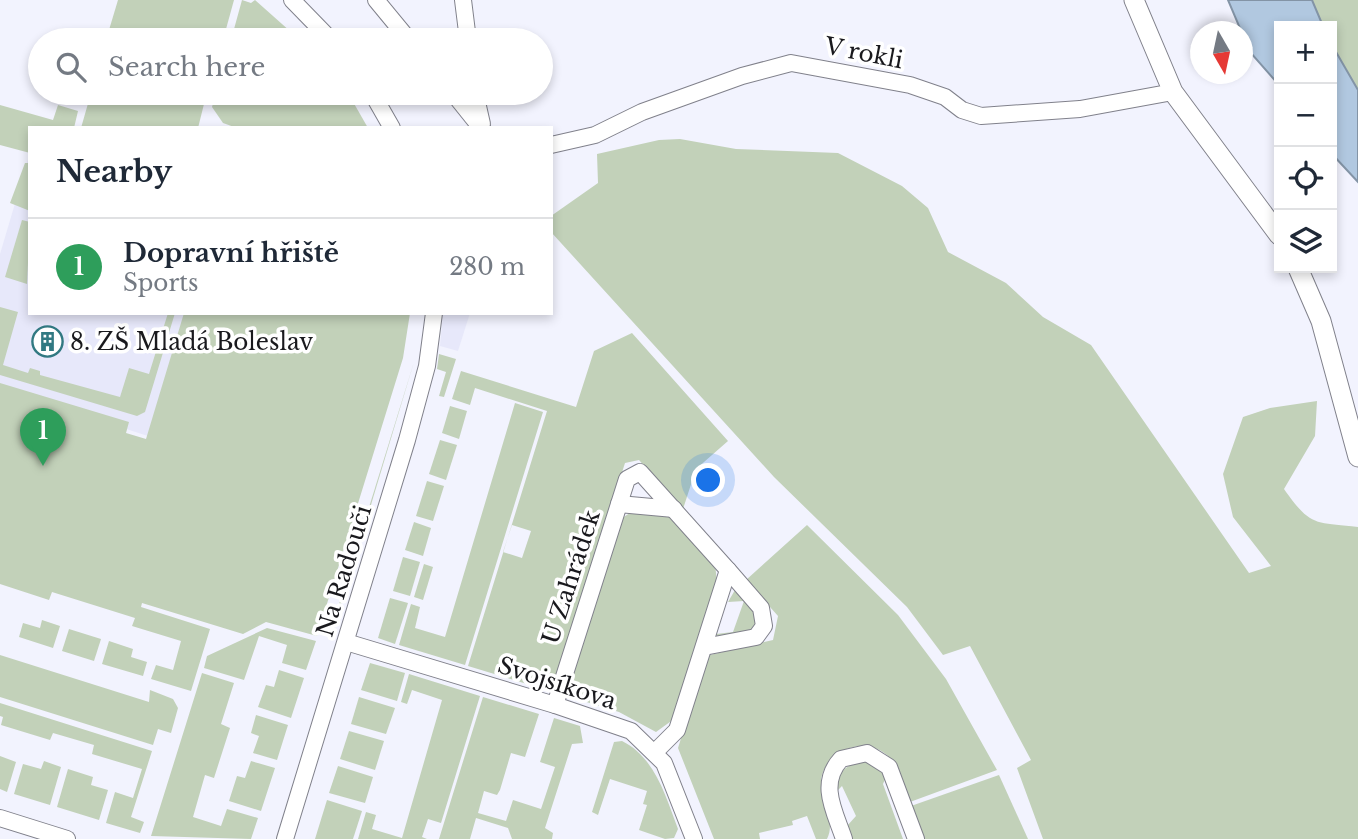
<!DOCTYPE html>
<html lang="en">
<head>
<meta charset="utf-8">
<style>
	:root { --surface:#fff; --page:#f6f6f7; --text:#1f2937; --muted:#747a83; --line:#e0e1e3; --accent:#ea580c }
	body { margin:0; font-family:"Libre Baskerville",serif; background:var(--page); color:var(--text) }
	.controls { position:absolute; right:21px; top:21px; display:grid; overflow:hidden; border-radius:0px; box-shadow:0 4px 10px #0003 }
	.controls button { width:63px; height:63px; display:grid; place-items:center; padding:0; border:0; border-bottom:2px solid var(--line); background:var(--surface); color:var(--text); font:35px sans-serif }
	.compass { position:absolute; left:1190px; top:21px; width:63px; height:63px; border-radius:50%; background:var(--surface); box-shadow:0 4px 10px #0003; rotate:171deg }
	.you { position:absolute; left:709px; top:481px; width:24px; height:24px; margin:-18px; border:5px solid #fff; border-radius:50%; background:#1a73e8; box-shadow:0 0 0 10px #1a73e833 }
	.badge { display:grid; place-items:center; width:46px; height:46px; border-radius:50%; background:var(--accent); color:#fff; font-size:23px; font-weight:700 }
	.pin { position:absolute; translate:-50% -58px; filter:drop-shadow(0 2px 4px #0008) }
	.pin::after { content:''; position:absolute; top:37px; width:24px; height:21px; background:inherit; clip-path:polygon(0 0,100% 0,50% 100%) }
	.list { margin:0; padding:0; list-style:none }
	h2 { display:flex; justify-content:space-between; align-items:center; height:91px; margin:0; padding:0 28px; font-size:30px }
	h2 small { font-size:23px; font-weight:400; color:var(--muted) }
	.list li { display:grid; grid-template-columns:46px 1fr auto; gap:21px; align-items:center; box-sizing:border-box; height:98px; padding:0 28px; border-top:2px solid var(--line) }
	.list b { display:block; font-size:26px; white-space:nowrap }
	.list p { margin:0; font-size:23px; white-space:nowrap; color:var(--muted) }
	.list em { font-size:23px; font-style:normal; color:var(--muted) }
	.icon { flex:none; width:38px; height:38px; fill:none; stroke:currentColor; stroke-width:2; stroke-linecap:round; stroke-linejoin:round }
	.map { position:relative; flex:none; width:1358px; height:839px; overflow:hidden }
	.search { position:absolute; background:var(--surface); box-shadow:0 4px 10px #0003; left:28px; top:28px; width:525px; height:77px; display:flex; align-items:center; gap:18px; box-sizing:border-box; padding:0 24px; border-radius:38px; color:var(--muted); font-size:26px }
	.panel { position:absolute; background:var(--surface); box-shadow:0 4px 10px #0003; left:28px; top:126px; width:525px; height:189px; border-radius:0px }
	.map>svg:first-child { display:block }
</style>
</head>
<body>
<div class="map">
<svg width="1358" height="839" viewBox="0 0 1358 839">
	<rect width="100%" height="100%" fill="#f2f3fe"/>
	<g fill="#e7e8fa">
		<path d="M30,153V313H190L154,438L0,388V254Z"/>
		<path d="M443,313H470L458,351L440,346Z"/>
	</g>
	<g fill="#c2d1b9" fill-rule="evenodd">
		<path d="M118,0H234L223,40H106Z"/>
		<path d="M242,0L251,3L255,0L300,40H231Z"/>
		<path d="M1312,0H1358V90L1332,45V26H1323Z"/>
		<path d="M91,93H208L207,97L195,95L204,104L198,128H81Z"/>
		<path d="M216,93H348L368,128H237L223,123L212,107Z"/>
		<path d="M0,105L53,120L58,105L78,111L74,128H30V153L0,145Z"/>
		<path d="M680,139L736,149L838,153L902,186L928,208L948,252L1006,283L1043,317L1091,345L1249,573L1271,566L1233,517L1223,474L1243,417L1270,408L1317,401L1315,436L1284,489C1311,527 1314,522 1358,527V839H1043L1017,768L1031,760L970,646L943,655L907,607L774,477L551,232V216L598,183L597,154L659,140Z"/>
		<path d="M25,163H30V211L10,203Z"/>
		<path d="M22,220L30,222L27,284L5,277Z"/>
		<path d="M0,307L18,312L3,365L28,373L30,368L40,371V375L120,397L129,368L149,374L168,313H175L145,412L137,416L0,375Z"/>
		<path d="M184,313H410L403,358L317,636L266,622L243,634L142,603L141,607L210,629L191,691L151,679L156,665L173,670L181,641L132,626L135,618L52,592L49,600L0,584V383L129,422L126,433L146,439Z"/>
		<path d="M632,333L728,441L696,469L683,509L639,460L625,463L555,681L537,687L468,666L547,411L475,388L470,405L452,399L461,371L576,407L594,351ZM512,525L531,531L522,558L503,552Z"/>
		<path d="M439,354L456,359L444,397L439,396L446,372L437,369Z"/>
		<path d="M414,362L333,631H331V630Z"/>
		<path d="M515,403L543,412L465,665L399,645L411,604L420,607L415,628L445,637Z"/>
		<path d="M450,406L467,411L459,439L442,433Z"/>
		<path d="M440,440L457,445L446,480L429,474Z"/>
		<path d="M427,481L444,486L433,521L416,516Z"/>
		<path d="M630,513L669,516L715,563L717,583L674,719L656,732L619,712L580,700L569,687L622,518Z"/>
		<path d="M414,522L431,528L423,556L405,550Z"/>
		<path d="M807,525L898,615L946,679L997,770L910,802C904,788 901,769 890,758C870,737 834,745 823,772C814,795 838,817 827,839H816L807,816L792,821L793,825L759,833L760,839H714L678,748L705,662L710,655L773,640L778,616L746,580Z"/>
		<path d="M403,557L420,562L410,596L393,591Z"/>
		<path d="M424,564L433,567L423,600L414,597Z"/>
		<path d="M735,590L757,610V629L717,638L716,634L733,632L744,601L728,602Z"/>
		<path d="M390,598L408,603L395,644L378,638Z"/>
		<path d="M42,620L60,626L53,648L19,637L23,623L40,628Z"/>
		<path d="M267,628L316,641L306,670L282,663L287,645L259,636L244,680L204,668L207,656Z"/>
		<path d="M69,629L101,639L94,661L62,651Z"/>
		<path d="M109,641L133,649L131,657L147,662L143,676L102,664Z"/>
		<path d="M0,655L149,702L150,690L173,699L178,708L171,733L158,729L153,745L0,697Z"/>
		<path d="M370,663L405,673L397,701L361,690Z"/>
		<path d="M279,670L304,678L291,718L258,707L266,685L274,687Z"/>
		<path d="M202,673L234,683L221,724L230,728L214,778L205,775L193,817L221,826L227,809L258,818L251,839L151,836Z"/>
		<path d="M409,674L480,696L441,823L428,819L422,837L427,839H358L366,812L376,815L372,829L402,838L442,700L412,690L407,704L401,702Z"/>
		<path d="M359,697L395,708L386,734L351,724Z"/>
		<path d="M483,697L539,714L525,757L511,753L500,790L497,795L484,791L478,813L506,821L513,800L541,809L555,767L540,762L554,718L580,726L583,743L572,744L545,828L553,833L552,839H512L508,828L476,818L470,839H439Z"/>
		<path d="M0,703L152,751L131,817L144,822L140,833L106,823L115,792L133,798L142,769L92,754L94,745L53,733L50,740L1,725L3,717L0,716Z"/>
		<path d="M256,715L288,725L277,760L253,753L259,736L251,733Z"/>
		<path d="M349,731L384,741L375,770L340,759Z"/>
		<path d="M622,741C655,757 666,797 678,829L674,838L665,839L639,830L647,805L643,804L647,791L610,779L598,815L592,812L614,742Z"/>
		<path d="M0,756L16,762L7,792L0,789Z"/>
		<path d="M44,761L61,767L50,805L14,794L23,764L41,769Z"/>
		<path d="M251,761L275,768L261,811L229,801L237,776L245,778Z"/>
		<path d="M866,761L873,763L886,777L883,784L903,839H852L847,826L856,816L842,786L837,791C838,769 846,765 866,761Z"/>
		<path d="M338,766L373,777L365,803L329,793Z"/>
		<path d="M68,769L93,777L91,785L108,790L99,820L57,807Z"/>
		<path d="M999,775L1028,839H923L911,806Z"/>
		<path d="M327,800L362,811L353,839H315Z"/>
	</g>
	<g fill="#b1c8e0" stroke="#8394a6" stroke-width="2">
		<path d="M1228,0H1312L1323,26H1279V85L1250,52Z"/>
		<path d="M1332,45L1358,90V182L1332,154Z"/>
	</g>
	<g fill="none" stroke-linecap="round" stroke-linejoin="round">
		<defs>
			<g id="minor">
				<path d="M292,0L331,40"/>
				<path d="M376,0L409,40"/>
				<path d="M463,0L468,40"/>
				<path d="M372,93L392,128"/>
				<path d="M453,93L481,128"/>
				<path d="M475,93L482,124"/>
				<path d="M551,145L595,135L642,112L742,76L791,63L910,85L945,97L962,110L981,116L1080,109L1173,92"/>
				<path d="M619,504L674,509"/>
				<path d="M346,642L555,705L631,731L664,763L694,839"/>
				<path d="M704,647L756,637L764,626L761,608L728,570"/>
				<path d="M555,705L627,479L640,472L728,570L677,730L655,752"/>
				<path d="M0,818L67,839"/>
				<path d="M285,839L407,440L427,366L434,313"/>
				<path d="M844,839C835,812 818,784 841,759L867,753L889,767L916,839"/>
			</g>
			<g id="tertiary">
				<path d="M1134,0L1173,92L1279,235"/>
				<path d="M1298,268L1321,321L1358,457"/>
			</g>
		</defs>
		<use href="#minor" stroke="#80818b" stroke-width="18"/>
		<use href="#tertiary" stroke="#80818b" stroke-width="21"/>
		<use href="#minor" stroke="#fff" stroke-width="16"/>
		<use href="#tertiary" stroke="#fff" stroke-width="19"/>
	</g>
	<defs>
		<symbol id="building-ring" viewBox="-11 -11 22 22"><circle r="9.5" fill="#fff" stroke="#317982" stroke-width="1.5"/><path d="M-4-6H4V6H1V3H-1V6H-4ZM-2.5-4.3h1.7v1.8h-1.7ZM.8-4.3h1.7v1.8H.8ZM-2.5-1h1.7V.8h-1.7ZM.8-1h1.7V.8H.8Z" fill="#317982"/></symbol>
	</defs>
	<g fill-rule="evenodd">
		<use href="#building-ring" x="30" y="324" width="35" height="35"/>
	</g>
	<g text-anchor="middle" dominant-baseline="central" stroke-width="7" stroke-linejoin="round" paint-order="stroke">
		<g font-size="23" fill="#19191d" stroke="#fff">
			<text transform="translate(864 53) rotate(11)">V rokli</text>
			<text transform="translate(344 571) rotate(-73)">Na Radouči</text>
			<text transform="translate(571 577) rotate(-72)">U Zahrádek</text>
			<text transform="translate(557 683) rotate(18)">Svojsíkova</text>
		</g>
		<g font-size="23" fill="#19191d" stroke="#fff" text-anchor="start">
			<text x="70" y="342">8. ZŠ Mladá Boleslav</text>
		</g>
	</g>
</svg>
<div class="controls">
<button>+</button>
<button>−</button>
<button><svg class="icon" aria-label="locate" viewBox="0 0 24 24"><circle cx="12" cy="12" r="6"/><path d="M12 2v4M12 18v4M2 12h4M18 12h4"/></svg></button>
<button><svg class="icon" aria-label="layers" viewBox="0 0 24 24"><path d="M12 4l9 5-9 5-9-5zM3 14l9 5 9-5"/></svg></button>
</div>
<svg class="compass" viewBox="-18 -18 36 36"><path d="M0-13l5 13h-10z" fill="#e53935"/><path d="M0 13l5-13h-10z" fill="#747a83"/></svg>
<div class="you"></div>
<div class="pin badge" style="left:43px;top:466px;background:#2e9e5b">1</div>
<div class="search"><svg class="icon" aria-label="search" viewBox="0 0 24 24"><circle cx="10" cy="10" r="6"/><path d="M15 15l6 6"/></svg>Search here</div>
<section class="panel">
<h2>Nearby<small></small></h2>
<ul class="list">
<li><span class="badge" style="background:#2e9e5b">1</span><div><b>Dopravní hřiště</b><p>Sports</p></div><em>280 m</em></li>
</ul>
</section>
</div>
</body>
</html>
